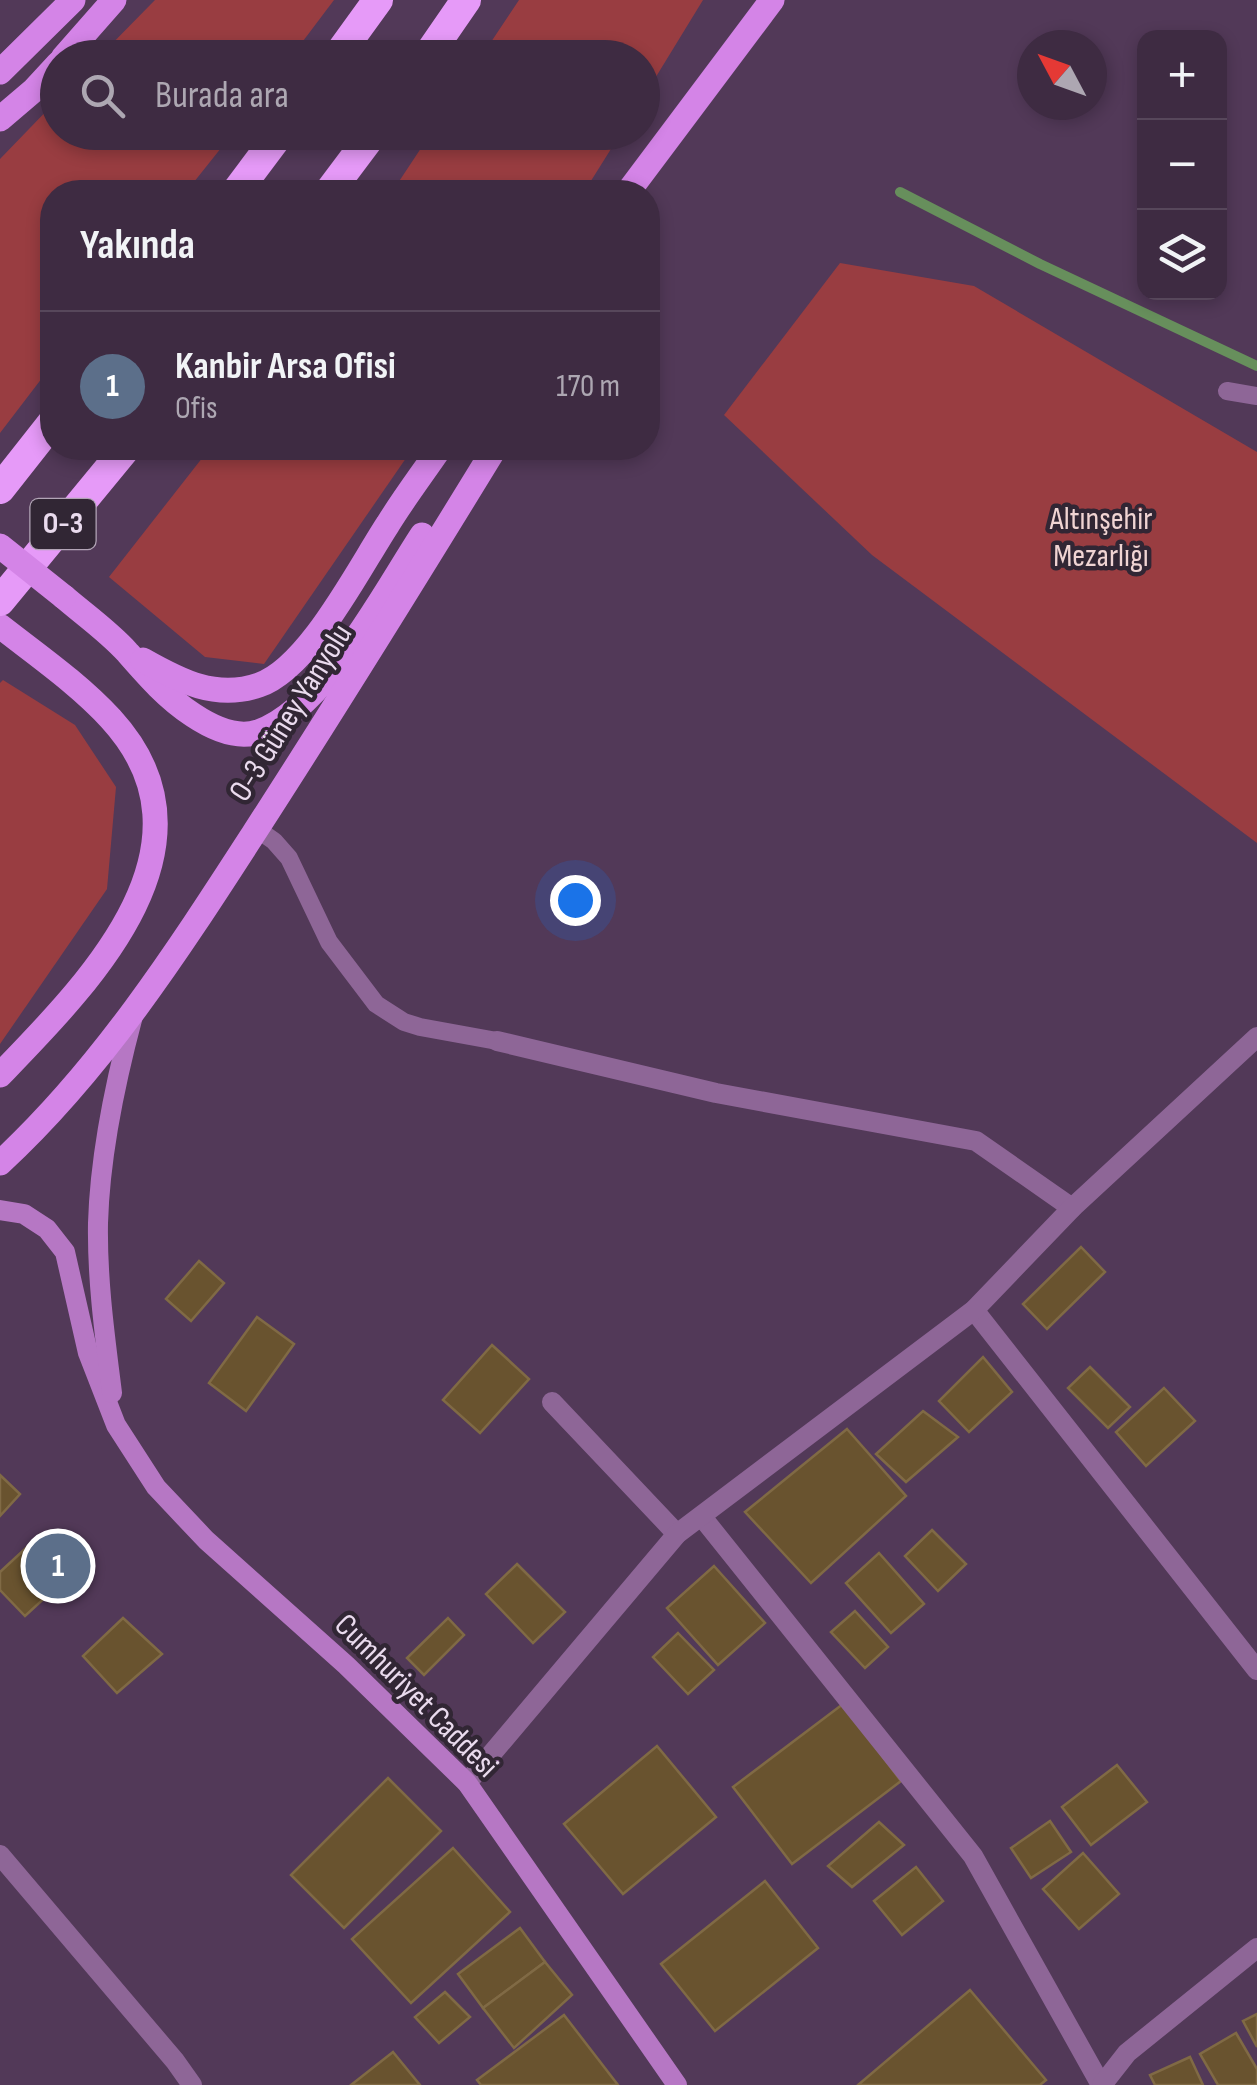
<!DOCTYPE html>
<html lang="tr">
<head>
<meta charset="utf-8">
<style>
	:root { --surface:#3e2b42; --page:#453349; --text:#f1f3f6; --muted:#ada7b2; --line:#57475b; --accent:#8c9099 }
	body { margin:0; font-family:"Sofia Sans Condensed",sans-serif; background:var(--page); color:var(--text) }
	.controls { position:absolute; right:30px; top:30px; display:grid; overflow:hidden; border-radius:20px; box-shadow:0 5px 15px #0003 }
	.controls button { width:90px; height:90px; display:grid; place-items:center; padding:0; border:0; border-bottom:2px solid var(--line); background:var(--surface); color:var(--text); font:50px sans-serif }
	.compass { position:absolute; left:1017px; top:30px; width:90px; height:90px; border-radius:50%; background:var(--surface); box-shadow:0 5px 15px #0003; rotate:311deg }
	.you { position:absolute; left:575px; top:900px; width:35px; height:35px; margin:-25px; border:8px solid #fff; border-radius:50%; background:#1a73e8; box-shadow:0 0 0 15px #1a73e833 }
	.badge { display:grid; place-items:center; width:65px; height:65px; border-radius:50%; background:var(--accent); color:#fff; font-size:32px; font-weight:700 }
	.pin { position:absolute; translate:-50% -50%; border:5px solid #fff; box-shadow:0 2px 10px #0006 }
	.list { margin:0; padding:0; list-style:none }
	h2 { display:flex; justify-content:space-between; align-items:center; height:130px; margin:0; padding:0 40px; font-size:42px }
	h2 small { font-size:32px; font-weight:400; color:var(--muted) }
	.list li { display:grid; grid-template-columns:65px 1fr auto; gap:30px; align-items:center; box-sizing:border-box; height:150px; padding:0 40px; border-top:2px solid var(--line) }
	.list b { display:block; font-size:38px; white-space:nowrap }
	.list p { margin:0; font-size:32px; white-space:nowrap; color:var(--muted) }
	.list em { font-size:32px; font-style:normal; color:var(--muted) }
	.icon { flex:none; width:55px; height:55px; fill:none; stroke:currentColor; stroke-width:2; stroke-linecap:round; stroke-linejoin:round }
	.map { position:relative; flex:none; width:1257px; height:2085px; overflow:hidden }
	.search { position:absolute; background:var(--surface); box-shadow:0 5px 15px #0003; left:40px; top:40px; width:620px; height:110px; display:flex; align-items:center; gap:25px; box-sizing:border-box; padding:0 35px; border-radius:55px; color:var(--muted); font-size:38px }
	.panel { position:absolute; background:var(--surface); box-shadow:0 5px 15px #0003; left:40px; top:180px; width:620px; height:280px; border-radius:40px }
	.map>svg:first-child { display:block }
</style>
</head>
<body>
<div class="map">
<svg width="1257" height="2085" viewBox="0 0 1257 2085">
	<rect width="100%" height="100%" fill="#523958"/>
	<g fill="#993d41">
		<path d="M155,0H334L291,57H99Z"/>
		<path d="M519,0H703L643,98L642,58L481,57Z"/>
		<path d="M57,100L58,132L233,133L186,192H52V365L0,433V159Z"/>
		<path d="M431,133V132L621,133L584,192H392Z"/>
		<path d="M840,263L974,286L1257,452V843L872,555L724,415Z"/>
		<path d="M210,448H413L264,664L205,657L109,577Z"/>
		<path d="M3,680L75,725L116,787L107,889L0,1044V683Z"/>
	</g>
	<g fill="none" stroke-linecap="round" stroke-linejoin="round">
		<path stroke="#678f5c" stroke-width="10" d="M900,192L1040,264L1257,366"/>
	</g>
	<g fill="#69532f" stroke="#806a45" stroke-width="2.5">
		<path d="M1081,1247L1105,1272L1047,1329L1023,1304Z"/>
		<path d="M199,1261L224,1283L191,1321L166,1299Z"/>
		<path d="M257,1317L294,1344L246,1411L209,1383Z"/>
		<path d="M492,1345L529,1379L480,1433L443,1400Z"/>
		<path d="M983,1357L1012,1392L969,1432L939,1401Z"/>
		<path d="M1090,1367L1130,1407L1108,1428L1068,1388Z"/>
		<path d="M1164,1388L1195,1421L1146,1466L1116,1432Z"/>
		<path d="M923,1411L958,1437L906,1482L876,1454Z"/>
		<path d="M847,1429L906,1496L811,1583L745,1512Z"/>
		<path d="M0,1475L20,1494L0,1516Z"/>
		<path d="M932,1530L966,1564L938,1591L905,1556Z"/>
		<path d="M40,1535L74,1571L25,1616L0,1590V1572Z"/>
		<path d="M879,1553L924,1604L891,1633L846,1583Z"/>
		<path d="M517,1564L565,1612L533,1643L486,1594Z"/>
		<path d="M714,1566L765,1623L718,1665L667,1608Z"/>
		<path d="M855,1611L888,1647L865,1668L831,1632Z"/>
		<path d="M123,1618L162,1654L117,1693L83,1656Z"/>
		<path d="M448,1618L464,1635L424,1675L407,1658Z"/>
		<path d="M678,1633L714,1670L688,1694L653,1657Z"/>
		<path d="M843,1704L901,1781L792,1864L733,1787Z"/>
		<path d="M657,1746L716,1817L623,1894L564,1824Z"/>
		<path d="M1117,1765L1147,1802L1091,1845L1062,1807Z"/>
		<path d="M388,1778L441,1831L344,1928L291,1875Z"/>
		<path d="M1050,1821L1071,1852L1031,1878L1011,1848Z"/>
		<path d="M879,1822L904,1845L852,1887L828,1866Z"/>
		<path d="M453,1848L510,1912L411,2003L352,1939Z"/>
		<path d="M1083,1853L1119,1894L1079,1929L1043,1889Z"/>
		<path d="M916,1867L943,1901L902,1935L874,1901Z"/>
		<path d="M765,1881L818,1948L715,2031L661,1964Z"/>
		<path d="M520,1928L545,1962L483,2008L458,1974Z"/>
		<path d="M545,1962L572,1995L514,2048L483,2008Z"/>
		<path d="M970,1990L1046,2080L1040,2085H858Z"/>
		<path d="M445,1992L470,2017L439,2043L415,2017Z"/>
		<path d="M1257,2014V2047L1243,2021Z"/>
		<path d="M564,2015L618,2085H481L477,2080Z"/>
		<path d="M1236,2033L1257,2069V2085H1218L1200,2054Z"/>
		<path d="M393,2052L420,2085H351Z"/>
		<path d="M1190,2057L1203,2085H1155L1150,2075Z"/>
	</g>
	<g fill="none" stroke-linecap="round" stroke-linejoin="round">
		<g stroke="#8e6697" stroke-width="18">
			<path d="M1227,391L1257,396"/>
			<path d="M257,829L274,841L289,858L329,942L376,1004L404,1022L420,1027L497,1041"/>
		</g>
		<g stroke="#8e6697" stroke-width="20">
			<path d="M497,1041L716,1093L976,1141L1072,1208"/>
			<path d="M974,1310L1257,1670"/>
			<path d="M552,1402L677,1534"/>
			<path d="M702,1517L973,1856L1101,2085"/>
			<path d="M467,1783L677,1534L974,1310L1072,1208L1257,1037"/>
			<path d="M0,1855L175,2061L192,2085"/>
			<path d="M1102,2085L1127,2053L1257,1948"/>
		</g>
		<g stroke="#b677c4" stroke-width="20">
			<path d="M0,1210L24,1214L47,1229L65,1252L88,1353L116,1425L156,1487L206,1540L346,1665L467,1783L677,2085"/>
			<path d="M112,1393C105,1337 97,1280 98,1223C100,1154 115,1083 133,1016"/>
		</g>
		<g stroke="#d484e7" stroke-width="25">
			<path d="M63,58L114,0"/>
			<path d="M0,72L73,0"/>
			<path d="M0,119L34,90L58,64"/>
			<path d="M628,192L772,0"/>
			<path d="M64,597C85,615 109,632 127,652C148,676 167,698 193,715C211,727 236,739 258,732C324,709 384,593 422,535"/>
			<path d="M0,626C37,655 79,684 111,719C227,846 88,984 0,1075"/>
			<path d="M143,660C180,681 216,700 259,685C309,668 359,568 388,524C404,498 423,473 440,448"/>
			<path d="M0,1163C102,1069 179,949 254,833C336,706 416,577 495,448"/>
		</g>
		<g stroke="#e69af8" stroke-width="30">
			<path d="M336,58L378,0"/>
			<path d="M426,58L466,0"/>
			<path d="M236,192L281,132"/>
			<path d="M329,192L374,132"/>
			<path d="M0,489L52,423"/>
			<path d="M0,601L126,448"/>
		</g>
		<path stroke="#d484e7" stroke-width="25" d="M0,546L64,597"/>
	</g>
	<g text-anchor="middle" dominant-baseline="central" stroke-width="9" stroke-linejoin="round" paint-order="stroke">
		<rect fill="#312634" stroke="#b2a5b6" stroke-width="2.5" x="30.5" y="499" width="65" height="50" rx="8"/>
		<g font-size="30" font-weight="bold" fill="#eadbee">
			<text x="63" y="524">O-3</text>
		</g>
		<g font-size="32" fill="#f0d4d3" stroke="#312634">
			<text x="1101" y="519">Altınşehir<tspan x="1101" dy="37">Mezarlığı</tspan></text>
		</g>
		<g font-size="32" fill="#eadbee" stroke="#312634">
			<text transform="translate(291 713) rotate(-58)">O-3 Güney Yanyolu</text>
			<text transform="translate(416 1696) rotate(45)">Cumhuriyet Caddesi</text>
		</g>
	</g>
</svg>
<div class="controls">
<button>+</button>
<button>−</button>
<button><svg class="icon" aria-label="layers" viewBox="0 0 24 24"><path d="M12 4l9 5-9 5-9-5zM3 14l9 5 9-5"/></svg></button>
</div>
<svg class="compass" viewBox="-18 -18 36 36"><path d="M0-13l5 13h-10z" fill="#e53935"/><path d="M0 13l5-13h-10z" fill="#ada7b2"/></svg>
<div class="you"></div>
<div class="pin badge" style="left:58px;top:1566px;background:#5c6f8a">1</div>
<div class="search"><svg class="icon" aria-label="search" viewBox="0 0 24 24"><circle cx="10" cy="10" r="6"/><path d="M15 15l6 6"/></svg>Burada ara</div>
<section class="panel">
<h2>Yakında<small></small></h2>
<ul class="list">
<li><span class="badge" style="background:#5c6f8a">1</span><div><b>Kanbir Arsa Ofisi</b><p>Ofis</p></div><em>170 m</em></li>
</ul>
</section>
</div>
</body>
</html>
